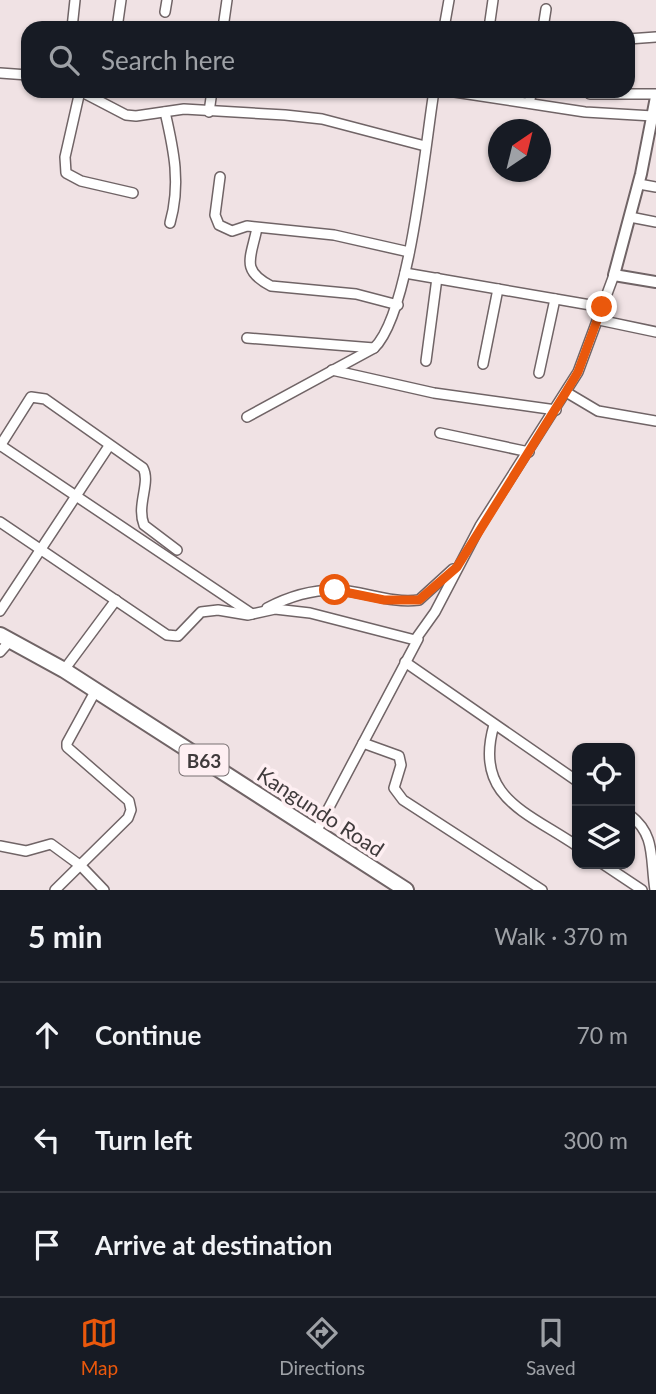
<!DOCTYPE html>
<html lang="en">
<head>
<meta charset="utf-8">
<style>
	:root { --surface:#171b24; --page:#242831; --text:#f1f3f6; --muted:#9ea1a6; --line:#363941; --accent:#ea580c }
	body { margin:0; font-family:Lato,sans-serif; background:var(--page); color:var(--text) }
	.controls { position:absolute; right:21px; bottom:21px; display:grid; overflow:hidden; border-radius:14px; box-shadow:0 2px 5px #0004 }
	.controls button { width:63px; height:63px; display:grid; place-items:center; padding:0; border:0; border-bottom:2px solid var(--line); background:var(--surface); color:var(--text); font:35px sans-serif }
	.compass { position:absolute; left:488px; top:119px; width:63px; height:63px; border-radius:50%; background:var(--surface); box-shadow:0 2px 5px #0004; rotate:35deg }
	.stop { position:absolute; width:21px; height:21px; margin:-16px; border:5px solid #ea580c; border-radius:50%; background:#fff }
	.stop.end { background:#ea580c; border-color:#fff; box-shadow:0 2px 7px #0008 }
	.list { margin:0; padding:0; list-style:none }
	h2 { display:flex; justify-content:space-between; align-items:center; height:91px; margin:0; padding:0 28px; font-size:30px }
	h2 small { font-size:23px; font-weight:400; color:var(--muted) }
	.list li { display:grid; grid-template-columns:46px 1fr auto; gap:21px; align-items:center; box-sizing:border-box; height:105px; padding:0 28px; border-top:2px solid var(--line) }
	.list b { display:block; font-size:26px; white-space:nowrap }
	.list em { font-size:23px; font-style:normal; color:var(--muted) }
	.icon { flex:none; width:38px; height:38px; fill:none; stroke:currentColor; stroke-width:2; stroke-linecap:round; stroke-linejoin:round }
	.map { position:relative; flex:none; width:656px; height:890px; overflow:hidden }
	.search { position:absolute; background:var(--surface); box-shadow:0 2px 5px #0004; left:21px; right:21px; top:21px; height:77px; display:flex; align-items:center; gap:18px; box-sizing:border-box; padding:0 24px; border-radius:21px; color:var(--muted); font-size:26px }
	.sheet { height:406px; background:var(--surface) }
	nav { display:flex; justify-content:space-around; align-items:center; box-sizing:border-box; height:98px; border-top:2px solid var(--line); background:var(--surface); font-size:19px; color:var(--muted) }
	nav a { display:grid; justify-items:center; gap:4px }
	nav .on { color:var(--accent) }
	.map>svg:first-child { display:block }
</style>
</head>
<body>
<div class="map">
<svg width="656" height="890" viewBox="0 0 656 890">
	<rect width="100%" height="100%" fill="#f0e2e4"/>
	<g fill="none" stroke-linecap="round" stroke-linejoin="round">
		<defs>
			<g id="minor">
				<path d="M165,12L167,0"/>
				<path d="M72,28L75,0"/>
				<path d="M117,28L121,0"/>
				<path d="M223,28L227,0"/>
				<path d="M444,28L449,0"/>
				<path d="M489,28L493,0"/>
				<path d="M543,28L546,9"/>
				<path d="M628,39L656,37"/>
				<path d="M0,73L28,75"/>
				<path d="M80,91L126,115L136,116L184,109L285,115L322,119L425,146"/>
				<path d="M80,91L65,157L66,173L81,181L133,193"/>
				<path d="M448,91L585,112L653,116"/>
				<path d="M590,94H656"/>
				<path d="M529,103L532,91"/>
				<path d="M165,112C174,151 181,184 170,223"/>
				<path d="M209,112L212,91"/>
				<path d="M220,177L215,215L219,225L232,231L247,226L334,235L409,252"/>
				<path d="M639,184L656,187"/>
				<path d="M630,217L656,222"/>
				<path d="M257,228C251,258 240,270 271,286L356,294L398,305"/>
				<path d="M405,273L602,307"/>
				<path d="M599,320L656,332"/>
				<path d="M247,338L374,348"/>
				<path d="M426,361L437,278"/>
				<path d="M483,364L498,289"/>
				<path d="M332,370L434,393L556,410"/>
				<path d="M539,373L555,299"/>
				<path d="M566,392L598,411L656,421"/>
				<path d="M247,417L374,348C410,314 425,146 434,91"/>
				<path d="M440,433L529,452"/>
				<path d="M0,445L252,614"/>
				<path d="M0,446L31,397L45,399L143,468C151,483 136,505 144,525L177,550"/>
				<path d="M0,522L167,635L178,636L201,612L218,610L248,615L275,609L310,613L415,640L435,612L480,526L578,372L614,275"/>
				<path d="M267,608C288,597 309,590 334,590C363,590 389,604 419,600L453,569"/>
				<path d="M0,611L109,446"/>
				<path d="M0,652L9,642"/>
				<path d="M405,662L577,781"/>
				<path d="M64,670L116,600"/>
				<path d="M494,725C473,797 527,812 577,846"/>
				<path d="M363,743L399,756L401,765L394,788L403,800L542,890"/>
				<path d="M630,815C656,835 650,858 655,890"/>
				<path d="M316,832L418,639"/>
				<path d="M0,846L26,851L51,844L81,866L104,890"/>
				<path d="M603,864L642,890"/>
				<path d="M55,890L128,818L131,810L129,801L67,747V743L96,690"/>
			</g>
			<path id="tertiary" d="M656,97L641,174L614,275L656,282"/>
			<path id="trunk" d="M0,635L64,670L406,890"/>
		</defs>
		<use href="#minor" stroke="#706466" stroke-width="12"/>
		<use href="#tertiary" stroke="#706466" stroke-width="14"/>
		<use href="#trunk" stroke="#706466" stroke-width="18"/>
		<use href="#minor" stroke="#fff" stroke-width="9"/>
		<use href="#tertiary" stroke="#fff" stroke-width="10"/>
		<use href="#trunk" stroke="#fff" stroke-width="14"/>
	</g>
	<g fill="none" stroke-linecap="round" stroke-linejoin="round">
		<path stroke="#ea580c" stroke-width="9" d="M335,590L384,600H419L457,567L566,392L578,372L602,307"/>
	</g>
	<g text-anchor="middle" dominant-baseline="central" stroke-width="7" stroke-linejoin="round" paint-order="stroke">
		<rect fill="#feeff2" stroke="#787072" stroke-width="2" x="179.5" y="744.5" width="49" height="31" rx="5"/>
		<g font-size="19" font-weight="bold" fill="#3f3a3b">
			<text x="204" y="760">B63</text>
		</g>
		<g font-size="21" fill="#3f3a3b" stroke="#feeff2">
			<text transform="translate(321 811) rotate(33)">Kangundo Road</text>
		</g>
	</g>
</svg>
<div class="controls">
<button><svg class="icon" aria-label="locate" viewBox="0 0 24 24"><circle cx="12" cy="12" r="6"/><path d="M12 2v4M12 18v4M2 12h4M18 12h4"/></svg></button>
<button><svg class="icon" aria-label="layers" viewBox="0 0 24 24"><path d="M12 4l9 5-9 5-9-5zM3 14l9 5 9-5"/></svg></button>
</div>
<svg class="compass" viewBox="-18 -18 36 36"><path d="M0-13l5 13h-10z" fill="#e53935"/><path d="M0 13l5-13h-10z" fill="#9ea1a6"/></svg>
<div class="stop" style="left:335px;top:590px"></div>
<div class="stop end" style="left:602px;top:307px"></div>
<div class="search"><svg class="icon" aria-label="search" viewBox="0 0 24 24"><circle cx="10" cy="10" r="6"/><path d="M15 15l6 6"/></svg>Search here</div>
</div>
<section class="sheet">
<h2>5 min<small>Walk · 370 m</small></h2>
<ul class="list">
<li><svg class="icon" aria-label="ahead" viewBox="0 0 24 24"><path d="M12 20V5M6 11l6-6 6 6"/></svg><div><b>Continue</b></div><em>70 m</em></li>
<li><svg class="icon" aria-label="left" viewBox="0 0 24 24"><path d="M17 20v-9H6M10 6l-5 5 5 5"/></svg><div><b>Turn left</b></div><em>300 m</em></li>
<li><svg class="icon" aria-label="arrive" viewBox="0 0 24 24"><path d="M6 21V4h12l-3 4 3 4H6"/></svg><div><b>Arrive at destination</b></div></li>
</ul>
</section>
<nav>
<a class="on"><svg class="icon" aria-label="map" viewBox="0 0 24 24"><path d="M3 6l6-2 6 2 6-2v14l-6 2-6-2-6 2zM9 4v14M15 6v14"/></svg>Map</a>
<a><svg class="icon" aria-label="directions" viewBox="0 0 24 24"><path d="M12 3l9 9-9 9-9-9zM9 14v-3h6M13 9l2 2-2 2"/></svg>Directions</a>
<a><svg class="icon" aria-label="saved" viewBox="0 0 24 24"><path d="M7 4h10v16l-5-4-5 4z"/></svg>Saved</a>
</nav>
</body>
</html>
